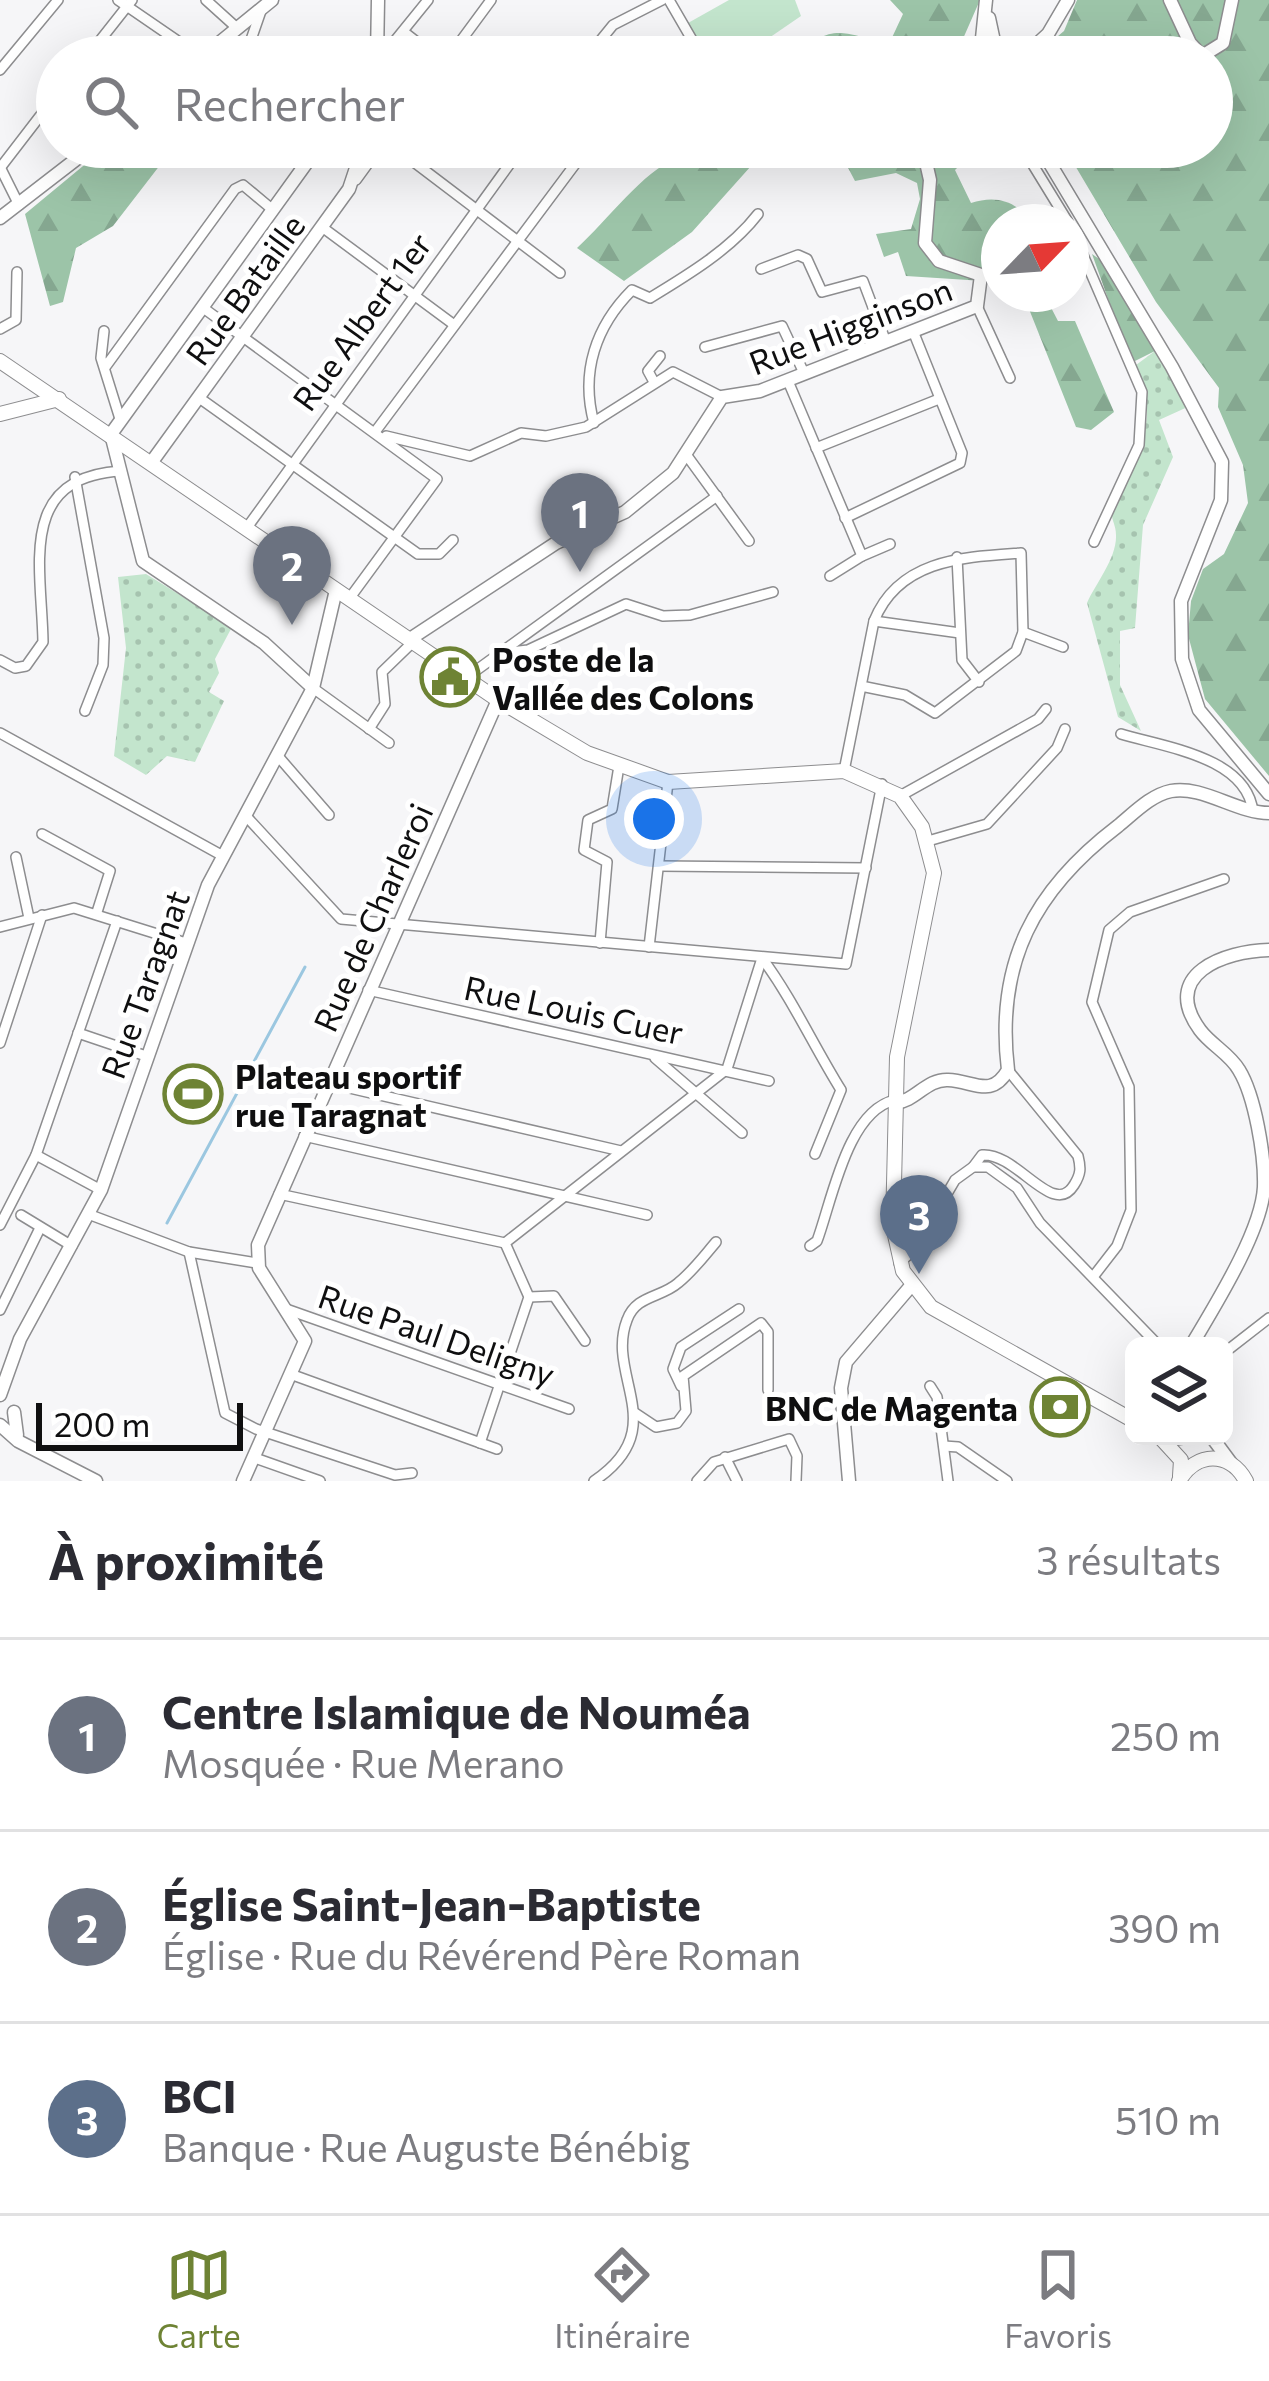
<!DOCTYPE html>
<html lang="fr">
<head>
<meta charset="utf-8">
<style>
	:root { --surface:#fff; --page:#f7f7f7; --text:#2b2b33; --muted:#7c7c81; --line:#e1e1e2; --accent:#6e8334 }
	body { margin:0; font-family:Commissioner,sans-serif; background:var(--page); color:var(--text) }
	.controls { position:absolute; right:36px; bottom:36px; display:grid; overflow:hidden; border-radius:18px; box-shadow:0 12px 48px #0002 }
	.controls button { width:108px; height:108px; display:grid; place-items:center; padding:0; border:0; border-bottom:3px solid var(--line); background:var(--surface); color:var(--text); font:60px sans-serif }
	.compass { position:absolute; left:981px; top:204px; width:108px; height:108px; border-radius:50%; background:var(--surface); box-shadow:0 12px 48px #0002; rotate:65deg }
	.scale { position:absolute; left:36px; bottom:30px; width:207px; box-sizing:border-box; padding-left:12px; border:6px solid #0f0f10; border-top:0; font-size:33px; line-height:42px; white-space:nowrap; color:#0f0f10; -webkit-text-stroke:9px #fff; paint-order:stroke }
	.you { position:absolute; left:654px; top:819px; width:42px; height:42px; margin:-30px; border:9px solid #fff; border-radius:50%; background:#1a73e8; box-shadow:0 0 0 18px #1a73e833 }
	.badge { display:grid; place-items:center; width:78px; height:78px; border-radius:50%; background:var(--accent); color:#fff; font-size:39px; font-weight:700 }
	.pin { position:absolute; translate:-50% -99px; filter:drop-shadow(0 3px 6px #0008) }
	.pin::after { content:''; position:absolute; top:63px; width:42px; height:36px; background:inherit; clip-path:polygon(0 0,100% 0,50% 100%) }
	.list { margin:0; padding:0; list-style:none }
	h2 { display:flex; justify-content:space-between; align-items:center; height:156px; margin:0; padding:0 48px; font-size:51px }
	h2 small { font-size:39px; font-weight:400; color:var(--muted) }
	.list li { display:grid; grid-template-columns:78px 1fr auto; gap:36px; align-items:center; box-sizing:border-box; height:192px; padding:0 48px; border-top:3px solid var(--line) }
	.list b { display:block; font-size:45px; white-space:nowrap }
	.list p { margin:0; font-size:39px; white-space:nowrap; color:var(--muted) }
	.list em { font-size:39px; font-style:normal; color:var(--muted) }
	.icon { flex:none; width:66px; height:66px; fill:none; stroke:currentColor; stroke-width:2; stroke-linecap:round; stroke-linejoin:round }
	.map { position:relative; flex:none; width:1269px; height:1481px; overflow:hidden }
	.search { position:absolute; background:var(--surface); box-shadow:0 12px 48px #0002; left:36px; right:36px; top:36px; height:132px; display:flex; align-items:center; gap:30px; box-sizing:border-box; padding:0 42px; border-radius:66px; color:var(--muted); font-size:45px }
	.sheet { height:732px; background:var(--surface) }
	nav { display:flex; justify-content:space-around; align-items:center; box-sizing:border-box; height:168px; border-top:3px solid var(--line); background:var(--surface); font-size:33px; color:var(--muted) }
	nav a { display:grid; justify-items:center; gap:6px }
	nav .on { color:var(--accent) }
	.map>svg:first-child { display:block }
</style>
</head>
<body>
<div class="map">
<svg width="1269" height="1481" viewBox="0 0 1269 1481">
	<defs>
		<pattern id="grass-dots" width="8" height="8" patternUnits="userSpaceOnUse" patternTransform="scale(3)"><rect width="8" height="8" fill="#c3e5cd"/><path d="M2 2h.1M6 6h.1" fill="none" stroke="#a6c3af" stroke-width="1.8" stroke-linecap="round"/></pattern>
		<pattern id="forest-firs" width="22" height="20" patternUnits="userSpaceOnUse" patternTransform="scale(3)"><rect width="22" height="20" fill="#9cc4a8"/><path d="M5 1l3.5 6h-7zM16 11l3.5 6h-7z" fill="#85a790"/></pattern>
	</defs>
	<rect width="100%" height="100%" fill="#f6f6f8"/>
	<g fill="url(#grass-dots)">
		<path d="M1155,351L1172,367L1192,405L1159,420L1173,457L1143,525L1135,628L1120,631V685L1141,731L1118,717L1087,603C1096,583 1117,558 1116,535C1116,523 1109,518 1113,507C1134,449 1163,430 1136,365Z"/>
		<path d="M146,574L232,627L215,659L219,673L209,692L224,701L195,762L167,756L146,775L114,756L126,648L118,577Z"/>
	</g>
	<g fill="url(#forest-firs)">
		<path d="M890,0H980L962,41L938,57H781C839,27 829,28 889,44L903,14Z"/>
		<path d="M1077,0H1269V776L1205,699L1188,635L1191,601L1203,569L1224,554L1248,503L1243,465L1218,407L1219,388L1156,302L1064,147H1212V57H1033L1064,31Z"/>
		<path d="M106,147H174L113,226L76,248L63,302L50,306L25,214Z"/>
		<path d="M672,147H768L692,232L624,281L577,248C606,222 645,169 676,159Z"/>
		<path d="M837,147H851C863,166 880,164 900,158L901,147H955L964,161L955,170L971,203C995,195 1016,200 1031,222H999V282L906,276L898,252L884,257L876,234L911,229L920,199L917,183L896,173L855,181Z"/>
		<path d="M1092,254L1112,268L1172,367L1155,351L1131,363Z"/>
		<path d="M1023,294H1044L1058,321H1075L1114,412L1091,430L1076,427Z"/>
	</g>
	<path fill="#c3e5cd" d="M729,0H795L801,16L741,57H706L688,23Z"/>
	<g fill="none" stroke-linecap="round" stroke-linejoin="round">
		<path stroke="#9bc7e0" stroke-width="3" d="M167,1223L305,967"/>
		<defs>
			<g id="street">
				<path d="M118,0L201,57"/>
				<path d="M206,0L237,28"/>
				<path d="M669,0L702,57"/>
				<path d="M404,32L436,57"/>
				<path d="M378,54L385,53L428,0"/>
				<path d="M87,57L132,0"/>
				<path d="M245,57L262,8"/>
				<path d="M449,57L491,0"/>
				<path d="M587,57L613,25L662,0"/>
				<path d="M0,70L58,0"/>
				<path d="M394,147L560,273"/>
				<path d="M555,147L576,163"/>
				<path d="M1022,147L1068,222"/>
				<path d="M0,167L19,205"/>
				<path d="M0,168L57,94"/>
				<path d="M356,180L380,147"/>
				<path d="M322,227L453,324"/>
				<path d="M1071,227L1142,392L1139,445L1094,542"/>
				<path d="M761,269L798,255L807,259L822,292L863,281L886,342"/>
				<path d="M977,306L1010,378"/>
				<path d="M202,307L437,479L349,599"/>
				<path d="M0,329L16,320L17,272"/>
				<path d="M104,331L101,358L120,419"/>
				<path d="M705,347L782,326L804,373"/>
				<path d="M106,366L235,189L243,185L273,210"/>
				<path d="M788,381L862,556L890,544"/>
				<path d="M654,382L648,371L660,356"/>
				<path d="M198,397L418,554H439L453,540"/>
				<path d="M594,423C580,372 596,326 632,290L650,298C688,275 731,249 758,214"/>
				<path d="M375,432L576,163L604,147"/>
				<path d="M386,436L470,456L521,433L546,436L586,427L673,372L722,397"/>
				<path d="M816,448L939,399"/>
				<path d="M685,453L749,541"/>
				<path d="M75,477L104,638L103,665L85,711"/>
				<path d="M845,518L960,463L962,453L913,331"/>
				<path d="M246,529L522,147"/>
				<path d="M957,557L962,660L979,682"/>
				<path d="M830,576L862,556"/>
				<path d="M874,621L960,633"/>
				<path d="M1023,632L1063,647"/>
				<path d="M502,653L528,650L626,604L663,616L690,615L773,592"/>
				<path d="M0,660L15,668L26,666L43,642C42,568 16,477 121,471"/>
				<path d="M467,677L717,496"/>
				<path d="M313,688L389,743"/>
				<path d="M369,729L385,704L382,672L414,641"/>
				<path d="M0,733L223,856"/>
				<path d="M1121,734C1164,747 1247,757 1253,812"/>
				<path d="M277,755L329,815"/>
				<path d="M844,771L874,621C899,559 964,557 1021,553L1023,632L1016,651L935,713L905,695L861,686"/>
				<path d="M900,796L1038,719L1046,709"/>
				<path d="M245,815L341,919L846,964L882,784"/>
				<path d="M42,834L110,871L97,912"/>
				<path d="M928,841L987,824L1057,748L1065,729"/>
				<path d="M16,857L29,918"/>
				<path d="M659,866L866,868"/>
				<path d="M0,927L74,908L186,943"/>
				<path d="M600,943L607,862L584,850L588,820L612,809L619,766"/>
				<path d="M649,947L668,782"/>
				<path d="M762,958C793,1000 813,1045 841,1090L815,1154"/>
				<path d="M368,990L769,1081"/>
				<path d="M78,1033L146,1056"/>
				<path d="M0,1043L42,915"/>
				<path d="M655,1058L742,1133"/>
				<path d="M328,1083L621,1151"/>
				<path d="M304,1136L647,1215"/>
				<path d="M36,1155L101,1190"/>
				<path d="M973,1167L982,1155C1017,1152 1053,1219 1074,1185C1081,1174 1081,1168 1078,1156L1008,1070"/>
				<path d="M279,1194L505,1243"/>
				<path d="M88,1214L189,1252L257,1263"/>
				<path d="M21,1215L72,1246"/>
				<path d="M0,1225L36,1155L117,921"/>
				<path d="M810,1246L817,1241C832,1201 847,1111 895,1100"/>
				<path d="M189,1252L225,1413L256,1429L395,1475L412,1473"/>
				<path d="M899,1263L914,1250L955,1180L973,1167H988L1017,1188L1040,1223L1159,1346"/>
				<path d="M1093,1277L1117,1246L1131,1210L1129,1087L1092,1002L1109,930L1130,912L1224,879"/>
				<path d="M529,1297L554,1296L585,1341"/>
				<path d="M286,1309L569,1409"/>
				<path d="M0,1310L40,1228"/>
				<path d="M1224,1353L1269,1318"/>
				<path d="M293,1375L497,1449"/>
				<path d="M681,1386L673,1369L681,1347L739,1309"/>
				<path d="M930,1386L937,1397L948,1481"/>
				<path d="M635,1413L656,1427L677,1423L686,1411L683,1376L761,1323L768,1332V1390"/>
				<path d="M480,1443L529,1297L505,1243L727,1069L762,958"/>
				<path d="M944,1446L958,1447L1007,1481"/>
				<path d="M725,1457L737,1481"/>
				<path d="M255,1458L320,1481"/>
				<path d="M594,1481C673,1428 605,1376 627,1320C636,1295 661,1298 678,1283C693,1271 704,1256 716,1242"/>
				<path d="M697,1481L714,1462L789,1439L797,1456L796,1481"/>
			</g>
			<g id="secondary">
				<path d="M1170,0L1190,43L1202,56L1223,43L1232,0"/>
				<path d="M989,18L995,46"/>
				<path d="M981,48L986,0"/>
				<path d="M202,57L272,0"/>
				<path d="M377,57L378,0"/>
				<path d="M973,57L991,45L1007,57"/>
				<path d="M1023,57L1048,34L1068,0"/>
				<path d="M1040,147L1172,367L1222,462L1221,500L1181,601L1182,659L1199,710L1269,794"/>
				<path d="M0,218L92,147"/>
				<path d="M151,463L349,189L363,147"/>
				<path d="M410,639L556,543L625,512L673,473L722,397L760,391L977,306L981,275L939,261L925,243L930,180L925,158C904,141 882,160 860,147"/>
				<path d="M313,688L264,643L143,561L111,434L318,147"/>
				<path d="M895,1103C916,1101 926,1079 948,1080C974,1081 991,1099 1008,1070C995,963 1034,890 1118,826C1134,813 1151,795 1171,791C1202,785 1237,813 1269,813"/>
				<path d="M1191,1346C1214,1307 1262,1231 1264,1187C1265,1156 1255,1096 1239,1070C1230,1054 1211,1045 1200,1030C1159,974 1225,951 1269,950"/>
				<path d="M0,1395L20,1339L101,1190L208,885L313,688L336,590"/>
				<path d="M14,1412L17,1435"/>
				<path d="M0,1425L18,1441L96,1481"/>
				<path d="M1211,1436L1231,1463"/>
				<path d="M243,1481L305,1341L259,1268L258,1245L498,700"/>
				<path d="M849,1481L841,1388L846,1362L910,1287"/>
			</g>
			<g id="primary">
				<path d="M0,361L498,700L587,753L668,782L844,771L900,796L922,827L934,873L897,1057L893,1226L903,1271L931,1307L1134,1421"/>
				<path d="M0,414L59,399"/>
				<path d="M1159,1436L1181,1460L1180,1476"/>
				<path d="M1169,1439L1189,1436"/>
				<path d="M1179,1481C1196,1451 1230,1451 1246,1481"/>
			</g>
		</defs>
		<use href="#street" stroke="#8d8d8f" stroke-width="12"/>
		<use href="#secondary" stroke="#8d8d8f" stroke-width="15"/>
		<use href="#primary" stroke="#8d8d8f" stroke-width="16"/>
		<use href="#street" stroke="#fff" stroke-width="9"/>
		<use href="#secondary" stroke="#fff" stroke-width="12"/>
		<use href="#primary" stroke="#fff" stroke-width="14"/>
	</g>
	<defs>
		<symbol id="civic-ring" viewBox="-11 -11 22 22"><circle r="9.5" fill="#fff" stroke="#6e8334" stroke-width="1.5"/><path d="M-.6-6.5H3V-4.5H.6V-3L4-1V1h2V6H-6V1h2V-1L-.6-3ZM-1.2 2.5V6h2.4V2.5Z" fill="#6e8334"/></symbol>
		<symbol id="stadium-ring" viewBox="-11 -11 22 22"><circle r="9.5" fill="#fff" stroke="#6e8334" stroke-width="1.5"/><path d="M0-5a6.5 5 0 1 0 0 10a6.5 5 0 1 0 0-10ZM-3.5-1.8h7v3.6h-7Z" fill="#6e8334"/></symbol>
		<symbol id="bank-ring" viewBox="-11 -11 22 22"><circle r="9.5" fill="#fff" stroke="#6e8334" stroke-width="1.5"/><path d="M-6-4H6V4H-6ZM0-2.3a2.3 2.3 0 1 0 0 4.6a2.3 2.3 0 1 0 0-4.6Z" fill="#6e8334"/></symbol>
	</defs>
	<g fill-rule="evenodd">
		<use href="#civic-ring" x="417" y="644" width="66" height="66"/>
		<use href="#stadium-ring" x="160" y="1061" width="66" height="66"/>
		<use href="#bank-ring" x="1027" y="1374" width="66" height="66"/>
	</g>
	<g text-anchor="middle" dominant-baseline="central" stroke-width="10" stroke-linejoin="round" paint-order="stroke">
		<g font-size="33" fill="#0f0f10" stroke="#fff">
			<text transform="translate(244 289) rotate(-54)">Rue Bataille</text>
			<text transform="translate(361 321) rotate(-54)">Rue Albert 1er</text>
			<text transform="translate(850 325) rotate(-21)">Rue Higginson</text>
			<text transform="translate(372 917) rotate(-66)">Rue de Charleroi</text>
			<text transform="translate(144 984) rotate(-70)">Rue Taragnat</text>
			<text transform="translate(574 1009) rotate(12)">Rue Louis Cuer</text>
			<text transform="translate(437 1334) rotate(19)">Rue Paul Deligny</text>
		</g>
		<g font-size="33" font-weight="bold" fill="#0f0f10" stroke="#fff" text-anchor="start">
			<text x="492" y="658">Poste de la<tspan x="492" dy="38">Vallée des Colons</tspan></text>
			<text x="235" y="1075">Plateau sportif<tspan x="235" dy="38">rue Taragnat</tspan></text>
			<text x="1018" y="1407" text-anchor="end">BNC de Magenta</text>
		</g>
	</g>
</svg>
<div class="controls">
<button><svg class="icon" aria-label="layers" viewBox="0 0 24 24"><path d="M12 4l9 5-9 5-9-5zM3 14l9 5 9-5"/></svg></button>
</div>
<svg class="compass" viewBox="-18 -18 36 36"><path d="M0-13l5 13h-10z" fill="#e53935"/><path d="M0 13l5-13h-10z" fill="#7c7c81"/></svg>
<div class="scale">200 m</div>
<div class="you"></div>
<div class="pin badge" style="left:580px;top:572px;background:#6b7280">1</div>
<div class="pin badge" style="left:292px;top:625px;background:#6b7280">2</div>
<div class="pin badge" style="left:919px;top:1274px;background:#5c6f8a">3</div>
<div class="search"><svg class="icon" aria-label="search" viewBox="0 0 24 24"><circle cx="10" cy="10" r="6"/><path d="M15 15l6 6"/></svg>Rechercher</div>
</div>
<section class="sheet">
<h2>À proximité<small>3 résultats</small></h2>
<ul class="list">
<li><span class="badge" style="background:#6b7280">1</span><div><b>Centre Islamique de Nouméa</b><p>Mosquée · Rue Merano</p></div><em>250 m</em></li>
<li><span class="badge" style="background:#6b7280">2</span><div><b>Église Saint-Jean-Baptiste</b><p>Église · Rue du Révérend Père Roman</p></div><em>390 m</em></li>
<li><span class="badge" style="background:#5c6f8a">3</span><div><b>BCI</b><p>Banque · Rue Auguste Bénébig</p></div><em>510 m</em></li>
</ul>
</section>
<nav>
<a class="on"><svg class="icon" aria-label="map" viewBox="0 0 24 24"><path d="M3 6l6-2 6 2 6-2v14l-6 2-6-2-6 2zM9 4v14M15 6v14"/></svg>Carte</a>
<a><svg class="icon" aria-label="directions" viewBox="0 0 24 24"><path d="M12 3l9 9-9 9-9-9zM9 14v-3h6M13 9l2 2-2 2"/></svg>Itinéraire</a>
<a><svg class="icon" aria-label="saved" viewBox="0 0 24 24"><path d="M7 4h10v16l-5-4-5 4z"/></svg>Favoris</a>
</nav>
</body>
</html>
